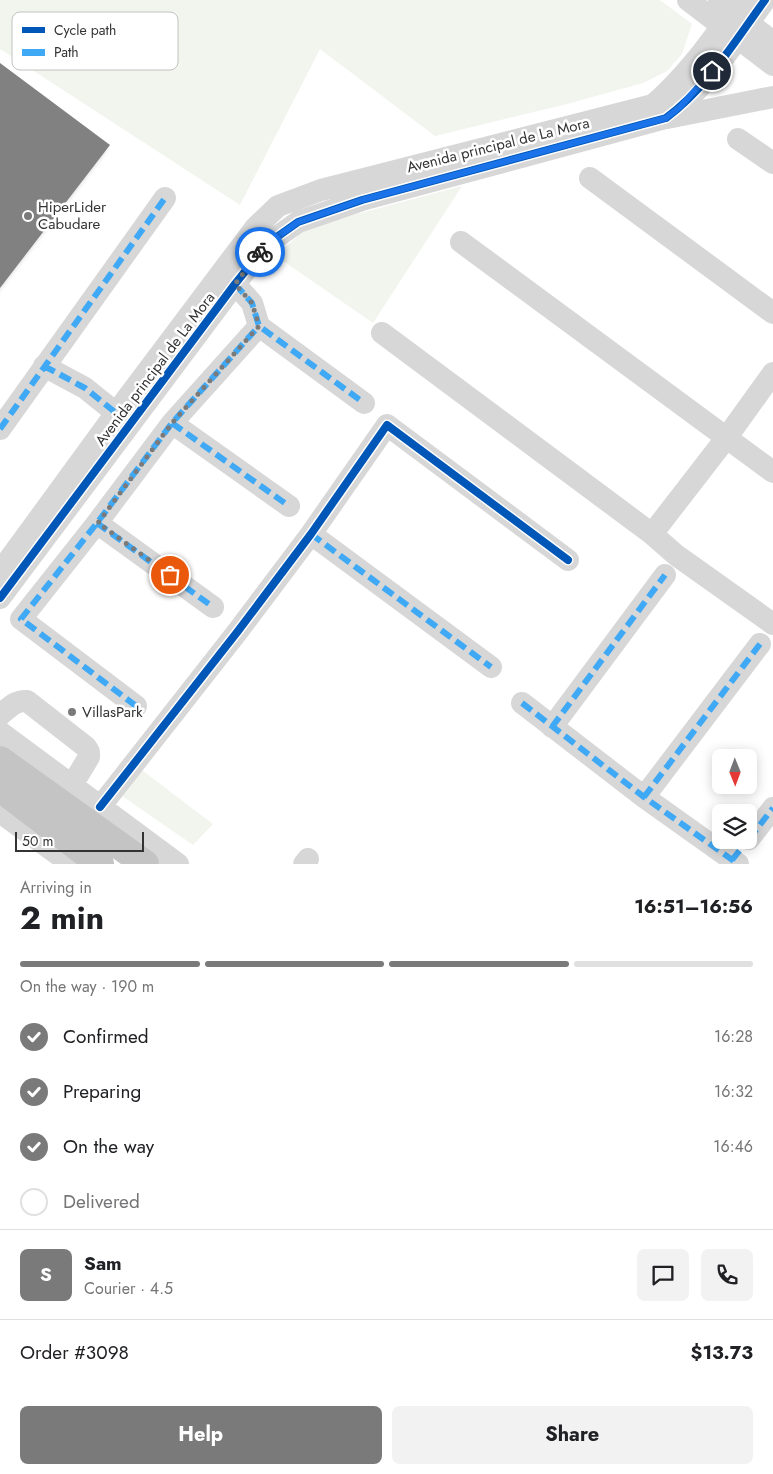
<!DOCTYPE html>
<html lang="en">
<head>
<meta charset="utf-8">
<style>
	body { margin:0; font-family:Jost,sans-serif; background:#f2f2f2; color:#202124; height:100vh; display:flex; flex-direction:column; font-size:19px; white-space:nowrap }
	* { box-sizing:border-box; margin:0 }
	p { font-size:16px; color:#757577 }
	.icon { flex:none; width:28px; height:28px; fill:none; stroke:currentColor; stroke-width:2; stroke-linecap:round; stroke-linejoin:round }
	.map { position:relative; height:864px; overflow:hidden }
	.drawer { display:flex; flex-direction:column; background:#fff; flex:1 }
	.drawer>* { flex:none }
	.needle { width:32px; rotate:179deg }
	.tools { position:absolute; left:712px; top:749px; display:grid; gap:10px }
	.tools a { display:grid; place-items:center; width:45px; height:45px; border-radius:8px; background:#fff; box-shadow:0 2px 12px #0003; font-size:25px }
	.scale { position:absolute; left:15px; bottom:12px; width:129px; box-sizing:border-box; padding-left:5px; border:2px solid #333; border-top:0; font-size:14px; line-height:18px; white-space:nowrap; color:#333; -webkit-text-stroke:4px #fff; paint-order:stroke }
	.pin { position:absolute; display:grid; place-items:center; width:42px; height:42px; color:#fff; margin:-21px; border:2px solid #fff; border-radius:50%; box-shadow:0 1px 5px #0007 }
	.courier { position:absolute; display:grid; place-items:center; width:50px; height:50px; margin:-25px; border:4px solid #1a73e8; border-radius:50%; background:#fff; color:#222; box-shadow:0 1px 6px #0007 }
	.headline em { font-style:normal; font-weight:700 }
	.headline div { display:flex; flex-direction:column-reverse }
	.headline { display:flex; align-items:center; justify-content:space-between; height:85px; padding:0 20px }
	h1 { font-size:32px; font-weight:700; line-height:38px }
	.bar { display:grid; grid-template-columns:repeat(4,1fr); gap:8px 5px; align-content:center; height:60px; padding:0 20px }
	.bar i { height:6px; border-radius:4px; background:#e0e0e0 }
	.bar .on { background:#7a7a7a }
	.bar p { grid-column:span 4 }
	.line { display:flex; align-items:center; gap:12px; padding:0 20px; border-top:1px solid #e0e0e0 }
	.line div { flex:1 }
	.round { display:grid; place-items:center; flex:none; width:52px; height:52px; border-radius:8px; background:#f2f2f2 }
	ol { padding:0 20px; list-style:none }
	li { display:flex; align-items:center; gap:15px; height:55px }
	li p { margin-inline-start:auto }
	li .icon { padding:5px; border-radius:50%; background:#7a7a7a; color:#fff; stroke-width:4 }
	li:last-child { color:#757577 }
	li i { width:28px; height:28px; border:2px solid #e0e0e0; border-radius:50% }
	.primary-button { display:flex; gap:10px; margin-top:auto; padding:10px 20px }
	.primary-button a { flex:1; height:58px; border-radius:8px; background:#7a7a7a; color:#fff; font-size:20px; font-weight:700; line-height:58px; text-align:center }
	.primary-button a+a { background:#f2f2f2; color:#202124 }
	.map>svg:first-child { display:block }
</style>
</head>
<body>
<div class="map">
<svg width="773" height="864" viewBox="0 0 773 864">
	<defs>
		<filter id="shadow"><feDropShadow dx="-4.5" dy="4.5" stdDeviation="2.5" flood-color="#0004"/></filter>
	</defs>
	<rect width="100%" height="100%" fill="#fff"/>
	<path fill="#f1f5ed" d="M 0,0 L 660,0 L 692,24 L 682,54 L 667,71 L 643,83 L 567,104 L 435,136 L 320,49 L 240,205 L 0,49 Z
		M 462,186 L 373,323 L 276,256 L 302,232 L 331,221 Z
		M 135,765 L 213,824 L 193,845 L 112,789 Z"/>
	<path fill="#818181" filter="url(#shadow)" d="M 0,63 L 110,145 L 0,288 Z"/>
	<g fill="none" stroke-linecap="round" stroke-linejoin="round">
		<path stroke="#d7d7d7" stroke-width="22" d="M 688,0 L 773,65
			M 719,0 L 773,42
			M 667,118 L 773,97
			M 738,139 L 773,163
			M 590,178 L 773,313
			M 461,242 L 773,472
			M 235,284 L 252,303 L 259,326 L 364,403
			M 382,333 L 652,534 L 727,437 L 773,373
			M 44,366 L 85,388 L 116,413
			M 172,423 L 289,506
			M 0,429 L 165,198
			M 97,523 L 213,607
			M 311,534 L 491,667
			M 652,534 L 676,555 L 773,624
			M 0,572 L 116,413 L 255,228 L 278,206 L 321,190 L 653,105 C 688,75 714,37 741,0
			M 0,598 L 235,284 L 267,244 L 298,222 L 362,200 L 666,118 C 707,88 735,41 765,0
			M 522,703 L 644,797 L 738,864
			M 136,706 L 21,619 L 97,523 L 172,423 L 259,326
			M 0,715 C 9,708 15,700 27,701 L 86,747 L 89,752 L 89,757 L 72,785
			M 552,727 L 665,575
			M 0,732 L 178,864
			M 644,797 L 760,644
			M 100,807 L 238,631 L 311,534 L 387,425 L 568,560
			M 0,812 L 71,864
			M 749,839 L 773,808
			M 304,864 L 308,859"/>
		<path stroke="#c4c4c4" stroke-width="28" d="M 0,760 L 145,864
			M 0,788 L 100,864"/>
		<path stroke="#3fa9f5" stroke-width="6" stroke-dasharray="12 6" stroke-linecap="butt" d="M 235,284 L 252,303 L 259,326 L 364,403
			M 44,366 L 85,388 L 116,413
			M 172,423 L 289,506
			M 0,429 L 165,198
			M 97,523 L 213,607
			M 311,534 L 491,667
			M 522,703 L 644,797 L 738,864
			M 136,706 L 21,619 L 97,523 L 172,423 L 259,326
			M 552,727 L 665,575
			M 644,797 L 760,644
			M 749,839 L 773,808
			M 732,860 L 748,840"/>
		<defs>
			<path id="cycleway" d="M 0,598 L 235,284 L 267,244 L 298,222 L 362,200 L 666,118 C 707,88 735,41 765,0
				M 100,807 L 238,631 L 311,534 L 387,425 L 568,560"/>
		</defs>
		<use href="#cycleway" stroke="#fff" stroke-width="11"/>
		<use href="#cycleway" stroke="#0057b8" stroke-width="8"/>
	</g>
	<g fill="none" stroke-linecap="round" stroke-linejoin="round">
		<path stroke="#7a7a7a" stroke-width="5" stroke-dasharray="0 9" d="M 170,575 L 98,523 L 172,423 L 259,326 L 252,303 L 235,284 L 260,252"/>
		<path stroke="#1a73e8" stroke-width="6" d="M 260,252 L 267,244 L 298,222 L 362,200 L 666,118 L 680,107 L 712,71"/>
	</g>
	<g fill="#7a7a7a" stroke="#fff" stroke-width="2">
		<circle cx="28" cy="216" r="5"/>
		<circle cx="72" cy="712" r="5"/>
	</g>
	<g text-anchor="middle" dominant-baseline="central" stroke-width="5" stroke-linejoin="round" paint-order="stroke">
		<g font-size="15" fill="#333" stroke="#fff">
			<text transform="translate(498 145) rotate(-14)">Avenida principal de La Mora</text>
			<text transform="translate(155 369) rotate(-53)">Avenida principal de La Mora</text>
		</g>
		<g font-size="15" fill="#333" stroke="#fff" text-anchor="start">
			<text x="38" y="207">HiperLider<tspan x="38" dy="17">Cabudare</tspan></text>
			<text x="82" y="712">VillasPark</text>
		</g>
	</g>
	<rect x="12" y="12" width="166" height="58" rx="8" fill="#fff" stroke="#c2c2c2" stroke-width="1"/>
	<rect x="22" y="27" width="23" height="6" fill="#0057b8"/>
	<rect x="22" y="49" width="23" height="7" fill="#3fa9f5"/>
	<g font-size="14" fill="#333">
		<text x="54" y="35">Cycle path</text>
		<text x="54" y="57">Path</text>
	</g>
</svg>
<div class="tools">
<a><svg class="needle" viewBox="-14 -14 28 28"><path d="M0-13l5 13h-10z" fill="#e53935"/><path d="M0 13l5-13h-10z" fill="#757577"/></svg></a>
<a><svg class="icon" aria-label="layers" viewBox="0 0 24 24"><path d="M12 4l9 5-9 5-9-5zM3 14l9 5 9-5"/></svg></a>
</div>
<div class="scale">50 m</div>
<div class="pin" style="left:170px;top:575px;background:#ea580c"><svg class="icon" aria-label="bag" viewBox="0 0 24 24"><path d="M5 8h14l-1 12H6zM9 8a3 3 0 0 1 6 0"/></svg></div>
<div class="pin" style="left:712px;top:71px;background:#1f2937"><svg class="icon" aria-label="home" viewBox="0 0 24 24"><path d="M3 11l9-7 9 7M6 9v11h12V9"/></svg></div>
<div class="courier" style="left:260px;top:252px"><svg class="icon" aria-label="bike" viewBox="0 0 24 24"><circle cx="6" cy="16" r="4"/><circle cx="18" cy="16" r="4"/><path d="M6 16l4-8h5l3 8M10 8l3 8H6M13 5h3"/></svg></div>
</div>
<section class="drawer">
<div class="headline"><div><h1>2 min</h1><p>Arriving in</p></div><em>16:51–16:56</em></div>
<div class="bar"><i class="on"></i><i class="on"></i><i class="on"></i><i></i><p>On the way · 190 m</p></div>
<ol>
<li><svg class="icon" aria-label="check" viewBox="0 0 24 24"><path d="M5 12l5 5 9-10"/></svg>Confirmed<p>16:28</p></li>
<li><svg class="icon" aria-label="check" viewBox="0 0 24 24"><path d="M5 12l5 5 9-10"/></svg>Preparing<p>16:32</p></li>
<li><svg class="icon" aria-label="check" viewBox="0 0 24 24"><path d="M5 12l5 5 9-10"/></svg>On the way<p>16:46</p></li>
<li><i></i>Delivered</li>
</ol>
<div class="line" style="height:90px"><b class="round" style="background:#7a7a7a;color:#fff">S</b><div><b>Sam</b><p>Courier · 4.5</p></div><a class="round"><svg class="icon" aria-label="chat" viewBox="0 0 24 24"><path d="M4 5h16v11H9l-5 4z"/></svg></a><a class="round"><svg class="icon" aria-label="phone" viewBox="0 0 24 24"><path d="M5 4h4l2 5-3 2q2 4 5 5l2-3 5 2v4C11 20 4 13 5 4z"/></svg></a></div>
<div class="line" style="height:65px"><div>Order #3098</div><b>$13.73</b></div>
<div class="primary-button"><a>Help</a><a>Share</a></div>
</section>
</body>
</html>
